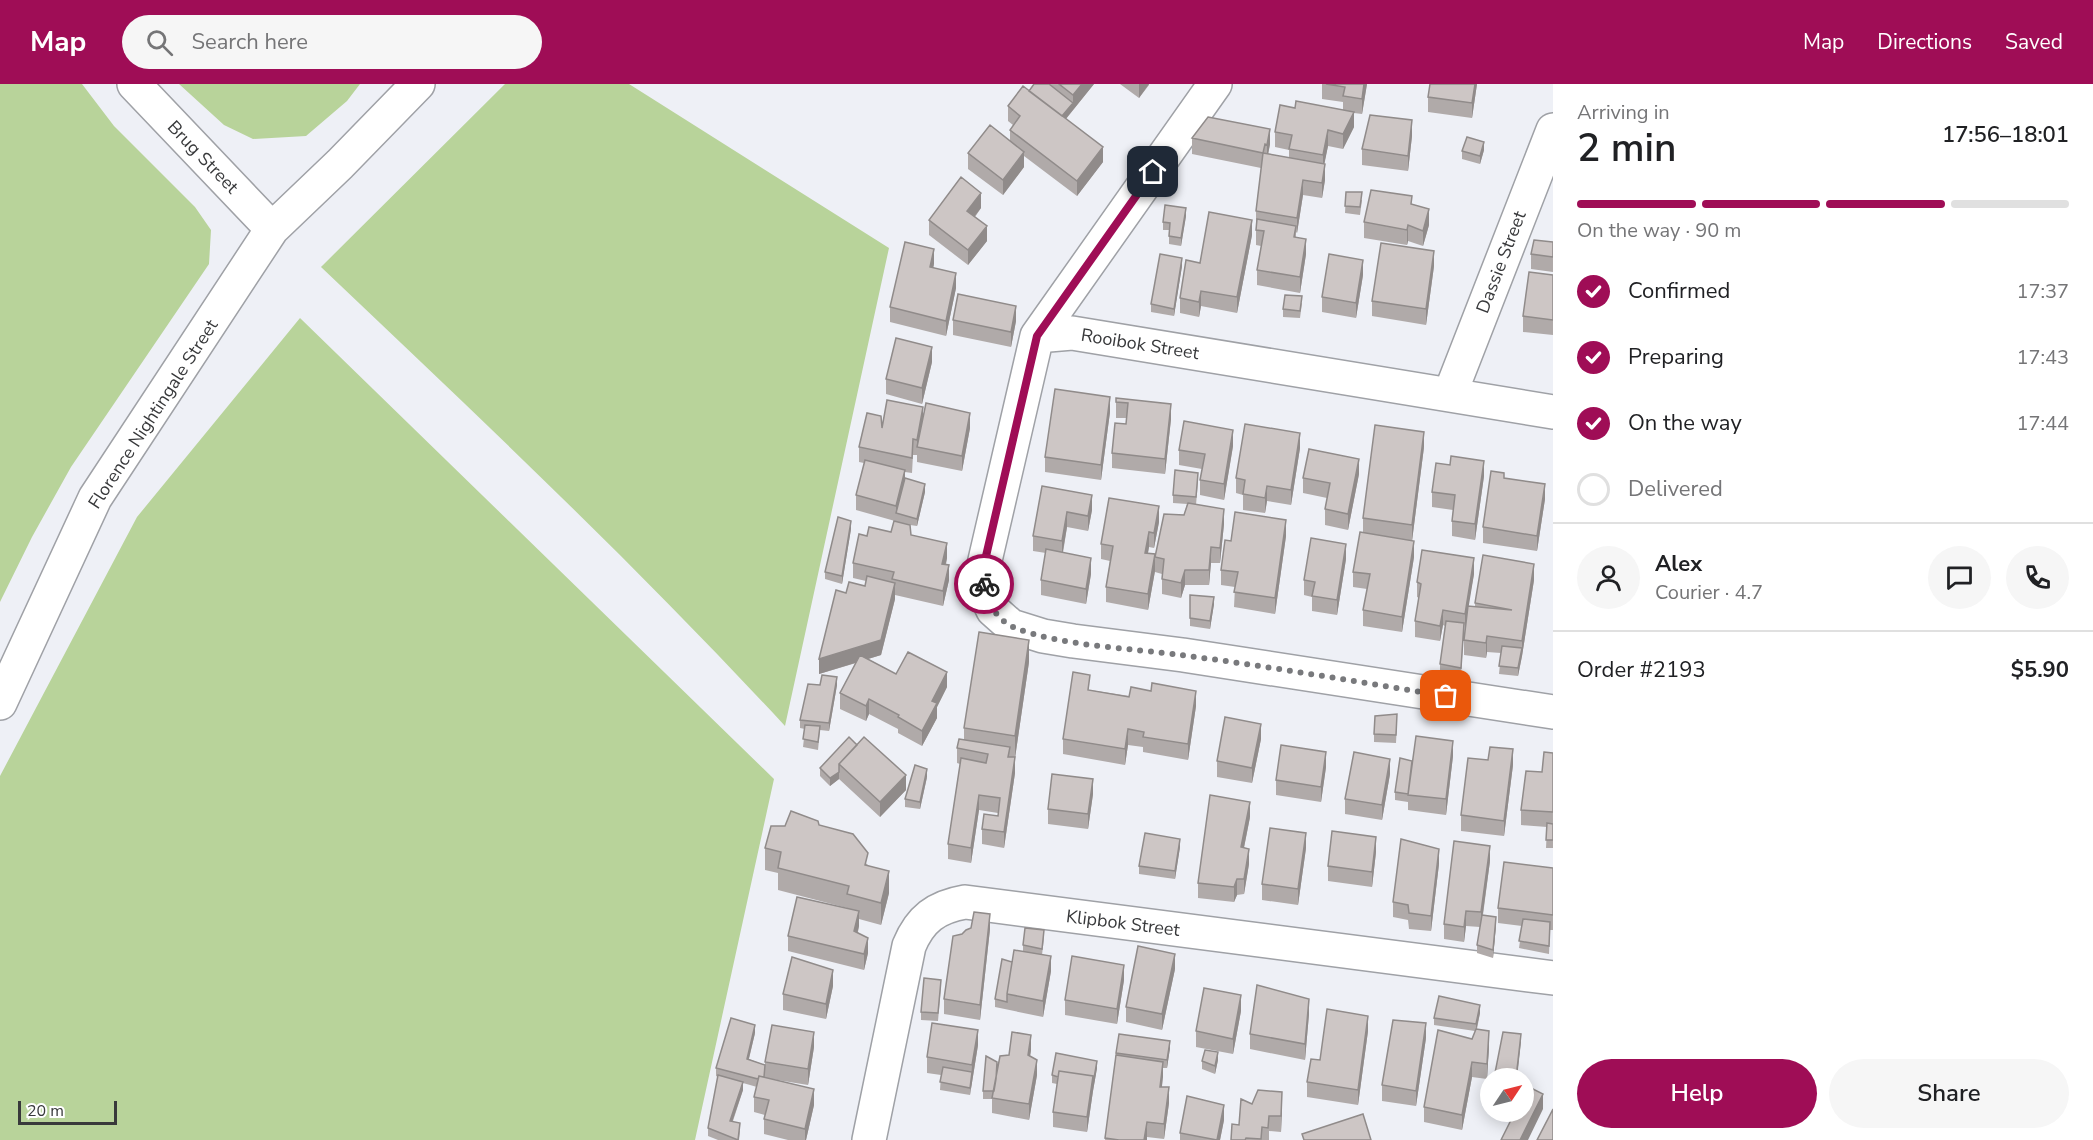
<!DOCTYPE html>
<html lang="en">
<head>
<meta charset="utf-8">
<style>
	body { margin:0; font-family:"Nunito Sans",sans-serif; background:#f6f6f6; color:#202124; height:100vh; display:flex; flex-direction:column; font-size:22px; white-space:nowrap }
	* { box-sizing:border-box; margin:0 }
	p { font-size:20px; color:#757577 }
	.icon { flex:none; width:33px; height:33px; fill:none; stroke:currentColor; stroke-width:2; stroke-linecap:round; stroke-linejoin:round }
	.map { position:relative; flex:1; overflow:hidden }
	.drawer { display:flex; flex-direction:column; background:#fff; width:540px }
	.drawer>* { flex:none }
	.needle { width:39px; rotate:55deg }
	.controls { position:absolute; left:1480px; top:984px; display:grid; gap:12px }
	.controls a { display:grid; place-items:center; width:54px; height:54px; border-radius:50%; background:#fff; box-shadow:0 3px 15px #0003; font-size:30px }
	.scale { position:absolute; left:18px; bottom:15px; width:99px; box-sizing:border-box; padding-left:6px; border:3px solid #38393b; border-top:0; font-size:16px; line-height:21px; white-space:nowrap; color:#38393b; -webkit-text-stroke:4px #fff; paint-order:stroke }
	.pin { position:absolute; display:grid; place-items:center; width:51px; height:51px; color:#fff; margin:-26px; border-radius:12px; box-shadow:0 3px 9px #0006 }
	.courier { position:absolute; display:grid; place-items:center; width:60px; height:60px; margin:-30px; border:4px solid #9f0d56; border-radius:50%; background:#fff; color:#222; box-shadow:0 2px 8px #0007 }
	.summary em { font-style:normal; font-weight:600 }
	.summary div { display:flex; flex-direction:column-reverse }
	.summary { display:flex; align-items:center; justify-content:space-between; height:102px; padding:0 24px }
	h1 { font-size:39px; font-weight:600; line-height:45px }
	.bar { display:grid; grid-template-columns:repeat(4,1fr); gap:9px 6px; align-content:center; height:72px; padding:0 24px }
	.bar i { height:8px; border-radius:4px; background:#e0e0e0 }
	.bar .active { background:#9f0d56 }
	.bar p { grid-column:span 4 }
	.line { display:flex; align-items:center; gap:15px; padding:0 24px; border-top:2px solid #e0e0e0 }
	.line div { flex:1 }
	.round { display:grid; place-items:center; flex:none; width:63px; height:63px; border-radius:32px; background:#f6f6f6 }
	ol { padding:0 24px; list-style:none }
	li { display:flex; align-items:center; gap:18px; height:66px }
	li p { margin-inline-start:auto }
	li .icon { padding:6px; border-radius:50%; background:#9f0d56; color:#fff; stroke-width:4 }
	li:last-child { color:#757577 }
	li i { width:33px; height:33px; border:3px solid #e0e0e0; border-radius:50% }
	.action { display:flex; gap:12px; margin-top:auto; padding:12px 24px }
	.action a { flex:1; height:69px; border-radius:36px; background:#9f0d56; color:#fff; font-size:24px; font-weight:600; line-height:69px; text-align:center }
	.action a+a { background:#f6f6f6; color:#202124 }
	header { display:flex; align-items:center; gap:36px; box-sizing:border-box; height:84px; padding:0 30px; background:#9f0d56; color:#fff }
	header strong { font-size:28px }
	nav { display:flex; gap:33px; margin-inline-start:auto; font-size:21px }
	.search { width:420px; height:54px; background:#f6f6f6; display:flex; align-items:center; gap:15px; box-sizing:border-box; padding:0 21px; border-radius:33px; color:#757577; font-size:22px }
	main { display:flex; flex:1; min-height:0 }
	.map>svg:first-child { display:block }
</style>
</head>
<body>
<header>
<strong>Map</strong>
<div class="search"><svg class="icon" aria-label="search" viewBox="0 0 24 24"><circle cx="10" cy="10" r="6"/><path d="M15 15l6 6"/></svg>Search here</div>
<nav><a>Map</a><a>Directions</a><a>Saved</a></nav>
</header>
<main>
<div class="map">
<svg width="1553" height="1056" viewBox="0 0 1553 1056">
	<rect width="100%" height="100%" fill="#eef0f6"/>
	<path fill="#b8d39a" d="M 0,0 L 82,0 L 114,42 L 195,123 L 211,146 L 209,180 L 71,383 L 32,453 L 0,518 Z
		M 179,0 L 360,0 L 347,17 L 306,52 L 253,55 L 224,41 Z
		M 505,0 L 629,0 L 889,164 L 785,642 C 637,482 479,333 321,183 Z
		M 300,234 L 774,695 L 695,1056 L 0,1056 L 0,692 L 137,433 Z"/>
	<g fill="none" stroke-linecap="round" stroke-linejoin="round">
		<defs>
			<path id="street" d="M 1037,252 L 1215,0
				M 1450,310 L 1553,46
				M 1553,328 L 1072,249 L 1037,252 L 983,485 L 985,509 L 993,526 L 1011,542 L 1043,552 L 1073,557 L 1183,571 L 1553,628
				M 869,1056 L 909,862 C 920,835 936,823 965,818 L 1553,894"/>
			<path id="secondary" d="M 134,0 L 272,145
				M 0,619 L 95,414 L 272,145 L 340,80 L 418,0"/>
		</defs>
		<use href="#street" stroke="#9fa1a6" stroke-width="36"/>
		<use href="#secondary" stroke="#9fa1a6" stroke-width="36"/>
		<use href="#street" stroke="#fff" stroke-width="33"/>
		<use href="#secondary" stroke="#fff" stroke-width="33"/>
	</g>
	<path fill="#b0aaa9" d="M 1034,0 L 1094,0 L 1066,35 L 1103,78 L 1077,112 L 1024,72 L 1024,83 L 1003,111 L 968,85 L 968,69 L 1010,57 L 1010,46 L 1013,41 L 1008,37 L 1008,22 L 1029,7 Z
		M 1120,0 L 1149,0 L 1149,1 L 1139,14 Z
		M 1322,0 L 1367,0 L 1362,30 L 1354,29 L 1354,43 L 1343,65 L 1328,62 L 1324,80 L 1325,96 L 1322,114 L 1303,111 L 1297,149 L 1296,148 L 1296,154 L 1306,170 L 1300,209 L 1257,201 L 1257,186 L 1261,162 L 1256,161 L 1256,127 L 1261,84 L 1192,70 L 1192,54 L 1270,60 L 1268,70 L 1289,74 L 1289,66 L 1275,63 L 1275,48 L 1295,24 L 1343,26 L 1343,18 L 1322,15 Z
		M 1477,0 L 1472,34 L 1428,28 L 1428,13 Z
		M 1412,52 L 1408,87 L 1362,81 L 1362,65 Z
		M 1484,66 L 1480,80 L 1462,75 L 1462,67 Z
		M 1346,108 L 1362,116 L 1360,131 L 1345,129 Z
		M 1412,120 L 1429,141 L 1423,162 L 1408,157 L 1407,161 L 1364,154 L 1364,138 Z
		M 981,124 L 975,133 L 987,157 L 968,181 L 929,151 L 929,136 Z
		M 1186,132 L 1181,162 L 1169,160 L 1169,146 L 1163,146 L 1163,138 Z
		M 1252,151 L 1237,229 L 1201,222 L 1199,233 L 1180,229 L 1180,214 L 1200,179 Z
		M 1553,158 L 1553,188 L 1531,185 L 1531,170 Z
		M 934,180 L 933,184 L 956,204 L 946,252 L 890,238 L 890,223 Z
		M 1182,182 L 1174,232 L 1151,228 L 1151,220 Z
		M 1434,182 L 1426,241 L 1372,232 L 1372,217 Z
		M 1363,191 L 1356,234 L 1322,228 L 1322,213 Z
		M 1553,191 L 1553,251 L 1523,248 L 1523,232 Z
		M 1302,219 L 1300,234 L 1283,233 L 1283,225 Z
		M 953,236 L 1016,237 L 1011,263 L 953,251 Z
		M 932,278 L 922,320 L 886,310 L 886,295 Z
		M 1116,318 L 1171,320 L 1171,335 L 1165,390 L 1112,384 L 1112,369 L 1126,340 L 1127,334 L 1116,334 Z
		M 1110,328 L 1101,396 L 1045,388 L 1045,373 Z
		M 923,334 L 970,344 L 962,387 L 917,378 L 917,367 L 917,371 L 913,371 L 912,389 L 905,388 L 905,394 L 925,408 L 917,442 L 910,441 L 911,451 L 947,474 L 946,481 L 949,496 L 943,522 L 895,511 L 895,515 L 881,571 L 868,575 L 896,590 L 947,603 L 937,623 L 937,634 L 922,662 L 898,649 L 898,645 L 869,630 L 866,637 L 840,625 L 840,609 L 856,579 L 819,590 L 846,509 L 865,502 L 866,497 L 853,494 L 853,479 L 867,452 L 891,448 L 895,437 L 856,426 L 856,411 L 864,379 L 859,378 L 859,363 L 882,344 Z
		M 1233,362 L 1224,416 L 1200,411 L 1200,396 L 1202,385 L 1179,381 L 1179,366 Z
		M 1424,363 L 1412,457 L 1414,473 L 1402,548 L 1363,542 L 1363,526 L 1367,505 L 1353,503 L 1353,488 L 1363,449 L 1363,434 Z
		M 1300,364 L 1291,421 L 1267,417 L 1265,429 L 1243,426 L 1243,411 L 1236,409 L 1236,394 Z
		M 1359,390 L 1348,446 L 1325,441 L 1325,425 L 1327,414 L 1303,409 L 1303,394 Z
		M 1484,392 L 1475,456 L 1452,452 L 1452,437 L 1453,426 L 1432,423 L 1432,408 Z
		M 1504,394 L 1545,415 L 1537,467 L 1483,459 L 1483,443 Z
		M 1198,397 L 1196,421 L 1224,440 L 1220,479 L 1211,479 L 1209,501 L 1185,501 L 1181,514 L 1162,510 L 1162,490 L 1155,488 L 1155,487 L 1148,526 L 1106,518 L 1106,503 L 1110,477 L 1101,475 L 1101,460 L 1159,438 L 1154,464 L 1149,463 L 1148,469 L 1155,470 L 1184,431 L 1187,420 L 1173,419 L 1173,411 Z
		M 1042,402 L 1092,426 L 1088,447 L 1067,443 L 1063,469 L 1091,490 L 1086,520 L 1041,511 L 1041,496 L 1046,469 L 1033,467 L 1033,452 Z
		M 851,445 L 842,500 L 825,495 L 825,488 Z
		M 1286,452 L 1275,530 L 1234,523 L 1235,503 L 1221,501 L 1221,486 L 1231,457 Z
		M 1346,475 L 1337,531 L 1312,527 L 1312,513 L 1304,511 L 1304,496 Z
		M 1474,490 L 1468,522 L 1475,522 L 1475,519 L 1534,496 L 1522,572 L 1518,592 L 1499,590 L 1501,569 L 1487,568 L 1486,574 L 1464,571 L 1464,556 L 1468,526 L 1464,545 L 1461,591 L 1440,587 L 1440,580 L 1445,542 L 1443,541 L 1440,557 L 1415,553 L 1415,537 L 1419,514 L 1417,513 L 1417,498 Z
		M 1190,511 L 1214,520 L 1210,545 L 1190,542 Z
		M 1029,578 L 1015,674 L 1015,689 L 1004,764 L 982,760 L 982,745 L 998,732 L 998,729 L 979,726 L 971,779 L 948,775 L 948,760 L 960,680 L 957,679 L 957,664 L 964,656 L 964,644 Z
		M 820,601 L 837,601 L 829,647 L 820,646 L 818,666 L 803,663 L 805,645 L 800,644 L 800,636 Z
		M 1090,606 L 1196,622 L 1188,676 L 1143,668 L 1143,663 L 1128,661 L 1125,681 L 1063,670 L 1063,655 Z
		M 1397,638 L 1396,659 L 1374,658 L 1374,650 Z
		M 849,653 L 906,706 L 880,733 L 839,695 L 830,702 L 820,692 L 820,684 Z
		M 1261,655 L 1252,699 L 1217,693 L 1217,677 Z
		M 1553,669 L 1553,764 L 1546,764 L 1547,743 L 1521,741 L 1521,726 Z
		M 1453,672 L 1446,731 L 1408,726 L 1408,718 L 1395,716 L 1395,708 L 1412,677 Z
		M 1513,681 L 1504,752 L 1461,747 L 1461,731 Z
		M 1326,683 L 1321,718 L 1276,711 L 1276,696 Z
		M 1390,690 L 1382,736 L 1345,730 L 1345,715 Z
		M 927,693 L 920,725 L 905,723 L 905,715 Z
		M 1093,710 L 1088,745 L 1048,740 L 1048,725 Z
		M 1250,733 L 1244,764 L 1249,780 L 1244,810 L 1237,811 L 1234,818 L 1198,814 L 1198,799 Z
		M 819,741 L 868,781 L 889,809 L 881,841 L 859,835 L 859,842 L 858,848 L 868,869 L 864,886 L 788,867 L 788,852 L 847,824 L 778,806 L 778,789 L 765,786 L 765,764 Z
		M 1180,763 L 1175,795 L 1139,790 L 1139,782 Z
		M 1306,764 L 1298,821 L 1262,816 L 1262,800 Z
		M 1376,768 L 1372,803 L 1328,797 L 1328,782 Z
		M 1490,777 L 1483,831 L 1496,841 L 1493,874 L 1477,869 L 1477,861 L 1480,843 L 1466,842 L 1464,858 L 1444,855 L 1444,840 Z
		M 1439,780 L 1431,847 L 1409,845 L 1408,836 L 1393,833 L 1393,818 Z
		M 1553,784 L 1553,846 L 1550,846 L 1549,870 L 1519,864 L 1522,842 L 1498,839 L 1498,824 Z
		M 990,845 L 980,936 L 944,930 L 944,915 L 962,850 Z
		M 1044,854 L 1042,871 L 1051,887 L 1043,933 L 995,923 L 995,915 L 1012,878 L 1023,867 L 1023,861 Z
		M 1175,885 L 1162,946 L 1126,938 L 1126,923 Z
		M 1124,896 L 1117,940 L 1065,931 L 1065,916 Z
		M 833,902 L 826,935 L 783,926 L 783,910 Z
		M 941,903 L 938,937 L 921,936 L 921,928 Z
		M 1241,927 L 1233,970 L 1196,963 L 1196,947 Z
		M 1480,929 L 1477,945 L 1489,962 L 1487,995 L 1472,993 L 1462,1046 L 1424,1038 L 1424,1023 L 1472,955 L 1475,947 L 1434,941 L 1434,934 Z
		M 1309,930 L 1305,976 L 1250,965 L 1250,950 Z
		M 1368,947 L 1358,1021 L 1307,1013 L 1307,998 L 1320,976 Z
		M 755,949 L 749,975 L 765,981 L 765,978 L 814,963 L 808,1001 L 765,994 L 814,1021 L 806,1056 L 788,1056 L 764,1050 L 764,1035 L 765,1031 L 754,1028 L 754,1013 L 757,1003 L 743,999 L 743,1006 L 733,1037 L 740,1047 L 739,1056 L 718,1056 L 708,1052 L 708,1044 L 718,993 L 716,992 L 716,984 Z
		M 1426,954 L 1416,1022 L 1382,1017 L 1382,1001 Z
		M 978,961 L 970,1011 L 940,1006 L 941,991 L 927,989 L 927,973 Z
		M 1170,964 L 1167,984 L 1163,984 L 1162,1003 L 1169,1019 L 1164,1055 L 1147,1053 L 1147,1056 L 1105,1056 L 1116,969 Z
		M 1031,966 L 1030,972 L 1037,991 L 1029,1036 L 992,1029 L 992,1015 L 983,1015 L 983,1007 L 996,991 Z
		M 1218,976 L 1215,990 L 1202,985 L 1202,977 Z
		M 1097,984 L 1093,1007 L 1087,1048 L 1053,1043 L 1053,1028 L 1057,1000 L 1052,999 L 1052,991 Z
		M 1252,1020 L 1282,1024 L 1281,1048 L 1269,1047 L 1269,1056 L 1231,1056 Z
		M 1224,1036 L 1220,1056 L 1180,1056 L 1180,1049 Z"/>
	<path fill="#908b8a" d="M 1082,0 L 1094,0 L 1060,42 L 1060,34 L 1073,19 L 1073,11 Z
		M 1139,0 L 1149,0 L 1139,14 Z
		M 1364,0 L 1367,0 L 1362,30 L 1362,15 Z
		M 1475,0 L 1477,0 L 1472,34 L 1472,19 Z
		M 1354,28 L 1354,43 L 1343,65 L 1343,50 Z
		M 1412,36 L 1412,52 L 1408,87 L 1408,72 Z
		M 1270,45 L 1270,60 L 1267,76 L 1267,61 Z
		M 1328,46 L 1328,62 L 1323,87 L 1323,71 Z
		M 1484,58 L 1484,66 L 1480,80 L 1480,72 Z
		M 1103,63 L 1103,78 L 1077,112 L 1077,97 Z
		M 1024,68 L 1024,83 L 1003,111 L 1003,96 Z
		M 1325,80 L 1325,96 L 1322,114 L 1322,99 Z
		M 1303,96 L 1303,111 L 1297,149 L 1297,134 Z
		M 981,109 L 981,124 L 967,142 L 967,127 Z
		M 1186,124 L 1186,132 L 1181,162 L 1181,154 Z
		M 1429,125 L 1429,141 L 1423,162 L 1423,147 Z
		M 1252,136 L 1252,151 L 1237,229 L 1237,213 Z
		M 1408,141 L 1408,157 L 1407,161 L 1407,146 Z
		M 987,142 L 987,157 L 968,181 L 968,166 Z
		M 1306,155 L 1306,170 L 1300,209 L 1300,193 Z
		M 934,165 L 934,180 L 930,198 L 930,183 Z
		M 1434,167 L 1434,182 L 1426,241 L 1426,225 Z
		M 1182,174 L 1182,182 L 1174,232 L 1174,225 Z
		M 1363,176 L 1363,191 L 1356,234 L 1356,219 Z
		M 956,189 L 956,204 L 946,252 L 946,237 Z
		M 1201,207 L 1201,222 L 1199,233 L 1199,218 Z
		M 1016,222 L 1016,237 L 1011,263 L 1011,248 Z
		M 932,263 L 932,278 L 922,320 L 922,304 Z
		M 1110,313 L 1110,328 L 1101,396 L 1101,381 Z
		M 1171,320 L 1171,335 L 1165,390 L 1165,375 Z
		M 923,323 L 923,338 L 917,363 L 917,371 L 917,356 Z
		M 970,329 L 970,344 L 962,387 L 962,372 Z
		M 1233,346 L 1233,362 L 1224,416 L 1224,400 Z
		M 1424,348 L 1424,363 L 1412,457 L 1412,441 Z
		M 1300,349 L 1300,364 L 1291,421 L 1291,406 Z
		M 1359,375 L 1359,390 L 1348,446 L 1348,430 Z
		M 1484,377 L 1484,392 L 1475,456 L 1475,440 Z
		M 905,386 L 905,402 L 896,429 L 896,437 L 896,422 Z
		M 925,400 L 925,408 L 917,442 L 917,435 Z
		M 1545,400 L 1545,415 L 1537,467 L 1537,452 Z
		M 1267,402 L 1267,417 L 1265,429 L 1265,414 Z
		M 1092,411 L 1092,426 L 1088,447 L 1088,432 Z
		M 1159,422 L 1159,438 L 1154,464 L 1154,449 Z
		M 1224,425 L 1224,440 L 1220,479 L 1220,464 Z
		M 1067,428 L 1067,443 L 1062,472 L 1062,457 Z
		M 1286,436 L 1286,452 L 1275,530 L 1275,514 Z
		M 851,437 L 851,445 L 842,500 L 842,492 Z
		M 1149,448 L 1149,463 L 1145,484 L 1145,469 Z
		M 1414,457 L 1414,473 L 1402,548 L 1402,533 Z
		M 947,459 L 947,474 L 942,495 L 942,480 Z
		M 1346,460 L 1346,475 L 1337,531 L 1337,516 Z
		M 1211,463 L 1211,479 L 1209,501 L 1209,486 Z
		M 1155,470 L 1155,487 L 1148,526 L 1148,510 Z
		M 1091,474 L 1091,490 L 1086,520 L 1086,505 Z
		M 1474,474 L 1474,490 L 1465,545 L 1465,530 Z
		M 1534,480 L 1534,496 L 1522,572 L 1518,592 L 1518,584 L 1522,564 L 1522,557 Z
		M 949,481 L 949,496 L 943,522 L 943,507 Z
		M 1185,486 L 1185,501 L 1181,514 L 1181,499 Z
		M 895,499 L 895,515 L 881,571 L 819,590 L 819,575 Z
		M 1214,513 L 1214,520 L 1210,545 L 1210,537 Z
		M 1443,526 L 1443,541 L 1440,557 L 1440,542 Z
		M 1487,552 L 1487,568 L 1486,574 L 1486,559 Z
		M 1029,556 L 1029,578 L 1015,674 L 1015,652 Z
		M 947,588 L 947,603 L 937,623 L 937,634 L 922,662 L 922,647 L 932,617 Z
		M 837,593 L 837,601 L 829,647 L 829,639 Z
		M 1196,607 L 1196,622 L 1188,676 L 1188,660 Z
		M 869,615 L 869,630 L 866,637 L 866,622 Z
		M 1261,640 L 1261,655 L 1252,699 L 1252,684 Z
		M 1128,645 L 1128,661 L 1125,681 L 1125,665 Z
		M 1453,657 L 1453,672 L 1446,731 L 1446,715 Z
		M 1513,665 L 1513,681 L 1504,752 L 1504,737 Z
		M 1326,668 L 1326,683 L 1321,718 L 1321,703 Z
		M 1015,673 L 1015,689 L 1004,764 L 1004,748 Z
		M 1390,675 L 1390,690 L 1382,736 L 1382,721 Z
		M 927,685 L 927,693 L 920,725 L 920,718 Z
		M 839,688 L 839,695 L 830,702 L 830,694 Z
		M 906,691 L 906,706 L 880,733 L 880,718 Z
		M 1093,695 L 1093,710 L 1088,745 L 1088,730 Z
		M 979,711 L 979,726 L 971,779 L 971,764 Z
		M 1250,718 L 1250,733 L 1241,778 L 1241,763 Z
		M 1306,749 L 1306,764 L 1298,821 L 1298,805 Z
		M 1376,753 L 1376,768 L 1372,803 L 1372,788 Z
		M 1180,755 L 1180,763 L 1175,795 L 1175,787 Z
		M 1490,762 L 1490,777 L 1481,843 L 1481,828 Z
		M 1249,765 L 1249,780 L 1244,810 L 1244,795 Z
		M 1439,765 L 1439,780 L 1431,847 L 1431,832 Z
		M 889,787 L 889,809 L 881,841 L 881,819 Z
		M 1237,795 L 1237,811 L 1234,818 L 1234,803 Z
		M 859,827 L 859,842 L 854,862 L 854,847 Z
		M 1466,827 L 1466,842 L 1464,858 L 1464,843 Z
		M 990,830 L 990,845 L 980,936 L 980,921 Z
		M 1496,833 L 1496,841 L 1493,874 L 1493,866 Z
		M 868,854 L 868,869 L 864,886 L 864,870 Z
		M 1175,870 L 1175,885 L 1162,946 L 1162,930 Z
		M 1051,872 L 1051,887 L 1043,933 L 1043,917 Z
		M 1124,881 L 1124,896 L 1117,940 L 1117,925 Z
		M 833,886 L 833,902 L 826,935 L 826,920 Z
		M 1241,911 L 1241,927 L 1233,970 L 1233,955 Z
		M 1309,915 L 1309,930 L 1305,976 L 1305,960 Z
		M 1480,921 L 1480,929 L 1476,947 L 1476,940 Z
		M 1368,932 L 1368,947 L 1358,1021 L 1358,1006 Z
		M 1426,939 L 1426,954 L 1416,1022 L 1416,1007 Z
		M 755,941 L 755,949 L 747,982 L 747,975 Z
		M 978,946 L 978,961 L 970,1011 L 972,981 Z
		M 1489,947 L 1489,962 L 1487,995 L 1487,980 Z
		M 814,948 L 814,963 L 808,1001 L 808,985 Z
		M 1521,950 L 1521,958 L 1517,994 L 1516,994 Z
		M 1031,951 L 1031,966 L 1028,986 L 1028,971 Z
		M 1170,957 L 1170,964 L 1167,984 L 1167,976 Z
		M 1218,968 L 1218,976 L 1215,990 L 1215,982 Z
		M 1037,976 L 1037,991 L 1029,1036 L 1029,1020 Z
		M 1097,977 L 1097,984 L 1093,1007 L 1093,1000 Z
		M 1163,978 L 1163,993 L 1160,1018 L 1160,1003 Z
		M 1472,978 L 1472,993 L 1462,1046 L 1462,1031 Z
		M 1093,992 L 1093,1007 L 1087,1048 L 1087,1033 Z
		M 743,998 L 743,1006 L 730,1044 L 730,1037 Z
		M 1169,1003 L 1169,1019 L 1164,1055 L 1164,1040 Z
		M 814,1005 L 814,1021 L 806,1056 L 805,1056 L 805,1045 Z
		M 1282,1008 L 1282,1024 L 1281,1048 L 1281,1032 Z
		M 1543,1010 L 1543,1025 L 1528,1056 L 1520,1056 Z
		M 1224,1021 L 1224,1036 L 1220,1056 L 1217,1056 Z
		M 1147,1038 L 1147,1056 L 1144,1056 Z"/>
	<path fill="#cdc6c5" stroke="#908b8a" stroke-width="1.5" d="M 1034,0 L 1049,0 L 1073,19 L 1062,32 L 1029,7 Z
		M 1059,0 L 1082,0 L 1073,11 Z
		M 1326,0 L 1364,0 L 1362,15 L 1343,12 L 1345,3 Z
		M 1430,0 L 1475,0 L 1472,19 L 1428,13 Z
		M 1023,2 L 1103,63 L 1077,97 L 1010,46 L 1020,32 L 1008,22 Z
		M 1296,17 L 1354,28 L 1343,50 L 1328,46 L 1323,71 L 1289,65 L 1292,51 L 1275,48 L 1280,21 L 1295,24 Z
		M 1370,31 L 1412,36 L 1408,72 L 1362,65 Z
		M 1208,33 L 1270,45 L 1267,61 L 1265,60 L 1263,69 L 1192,54 Z
		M 990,41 L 1024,68 L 1003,96 L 968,69 Z
		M 1467,53 L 1484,58 L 1480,72 L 1462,67 Z
		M 1263,69 L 1325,80 L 1322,99 L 1303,96 L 1297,134 L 1256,127 Z
		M 961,93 L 981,109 L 967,127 L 987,142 L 968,166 L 929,136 Z
		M 1371,106 L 1412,112 L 1411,120 L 1429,125 L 1423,147 L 1408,141 L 1407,146 L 1364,138 Z
		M 1346,108 L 1362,108 L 1360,123 L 1345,122 Z
		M 1165,121 L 1186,124 L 1181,154 L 1169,152 L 1170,139 L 1163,138 Z
		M 1209,128 L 1252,136 L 1237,213 L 1201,207 L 1199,218 L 1180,214 L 1186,176 L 1200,179 Z
		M 1257,135 L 1296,142 L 1294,153 L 1306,155 L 1300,193 L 1257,186 L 1264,147 L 1256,146 Z
		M 1534,156 L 1553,158 L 1553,173 L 1531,170 Z
		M 905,158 L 934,165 L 930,183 L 956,189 L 946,237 L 890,223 Z
		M 1381,159 L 1434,167 L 1426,225 L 1372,217 Z
		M 1160,170 L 1182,174 L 1174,225 L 1151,220 Z
		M 1329,170 L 1363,176 L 1356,219 L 1322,213 Z
		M 1529,188 L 1553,191 L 1553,236 L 1523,232 Z
		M 958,210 L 1016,222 L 1011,248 L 953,236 Z
		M 1285,211 L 1302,212 L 1300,227 L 1283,225 Z
		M 896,254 L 932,263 L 922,304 L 886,295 Z
		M 1055,305 L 1110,313 L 1101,381 L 1045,373 Z
		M 1116,314 L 1171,320 L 1165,375 L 1112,369 L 1115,339 L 1126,340 L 1128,319 L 1116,318 Z
		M 887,316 L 923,323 L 917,356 L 913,355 L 912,374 L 859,363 L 867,329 L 881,332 L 882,344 Z
		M 926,319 L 970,329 L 962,372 L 917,363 Z
		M 1184,337 L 1233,346 L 1224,400 L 1200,396 L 1205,370 L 1179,366 Z
		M 1245,340 L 1300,349 L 1291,406 L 1267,402 L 1265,414 L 1243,410 L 1245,396 L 1236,394 Z
		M 1375,341 L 1424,348 L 1412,441 L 1363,434 Z
		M 1309,365 L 1359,375 L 1348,430 L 1325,425 L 1330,399 L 1303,394 Z
		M 1451,372 L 1484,377 L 1475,440 L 1452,437 L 1455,411 L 1432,408 L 1436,379 L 1450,381 Z
		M 865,376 L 905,386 L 896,422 L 856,411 Z
		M 1175,386 L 1198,389 L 1196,413 L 1173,411 Z
		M 1491,387 L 1504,389 L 1504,394 L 1545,400 L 1537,452 L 1483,443 Z
		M 905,394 L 925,400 L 917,435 L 896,429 Z
		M 1042,402 L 1092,411 L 1088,432 L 1067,428 L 1062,457 L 1033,452 Z
		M 1109,414 L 1159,422 L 1154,449 L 1149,448 L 1145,469 L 1155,470 L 1148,510 L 1106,503 L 1113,462 L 1101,460 Z
		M 1188,419 L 1224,425 L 1220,464 L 1211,463 L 1209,486 L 1185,486 L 1181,499 L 1162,495 L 1164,475 L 1155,473 L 1164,430 L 1184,431 Z
		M 1235,428 L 1286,436 L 1275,514 L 1234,508 L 1238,488 L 1221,486 L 1225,456 L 1231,457 Z
		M 838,433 L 851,437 L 842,492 L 825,488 Z
		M 894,437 L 910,441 L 911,451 L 947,459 L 942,480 L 949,481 L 943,507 L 892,495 L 894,488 L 853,479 L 859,450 L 867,452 L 869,443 L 891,448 Z
		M 1360,448 L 1414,457 L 1402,533 L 1363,526 L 1370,490 L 1353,488 Z
		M 1311,454 L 1346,460 L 1337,516 L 1312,512 L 1315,498 L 1304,496 Z
		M 1046,465 L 1091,474 L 1086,505 L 1041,496 Z
		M 1422,466 L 1474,474 L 1465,530 L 1443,526 L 1440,542 L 1415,537 L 1421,500 L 1417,498 Z
		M 1483,471 L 1534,480 L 1522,557 L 1487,552 L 1486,559 L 1464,556 L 1468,522 L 1512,526 L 1475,519 Z
		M 867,492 L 895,499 L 881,556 L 819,575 L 836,506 L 846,509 L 849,498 L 865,502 Z
		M 1190,511 L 1214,513 L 1210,537 L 1190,534 Z
		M 1446,537 L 1464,539 L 1461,584 L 1440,580 Z
		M 979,548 L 1029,556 L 1015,652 L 964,644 Z
		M 1502,562 L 1522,564 L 1518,584 L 1499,582 Z
		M 908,568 L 947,588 L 932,617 L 937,619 L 922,647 L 898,633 L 899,631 L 869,615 L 866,622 L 840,609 L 860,571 L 896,590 Z
		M 1073,588 L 1090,591 L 1088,606 L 1129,613 L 1131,603 L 1151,607 L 1152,599 L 1196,607 L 1188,660 L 1143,653 L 1144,648 L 1128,645 L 1125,665 L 1063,655 Z
		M 822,591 L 837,593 L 829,639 L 800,636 L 808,600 L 820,601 Z
		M 1397,630 L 1396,651 L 1374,650 L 1375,632 Z
		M 1225,633 L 1261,640 L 1252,684 L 1217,677 Z
		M 805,641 L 820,642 L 818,658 L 803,655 Z
		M 1416,652 L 1453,657 L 1446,715 L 1408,711 Z
		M 849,653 L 857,661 L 839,680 L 839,688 L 830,694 L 820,684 Z
		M 864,653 L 906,691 L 880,718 L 839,680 Z
		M 959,655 L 1010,663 L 1008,673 L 1015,673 L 1004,748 L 982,745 L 984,730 L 998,732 L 1000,714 L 979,711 L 971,764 L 948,760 L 961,674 L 986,679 L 988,670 L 957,664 Z
		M 1281,661 L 1326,668 L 1321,703 L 1276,696 Z
		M 1490,663 L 1513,665 L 1504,737 L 1461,731 L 1468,674 L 1488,676 Z
		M 1354,668 L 1390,675 L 1382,721 L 1345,715 Z
		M 1544,668 L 1553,669 L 1553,728 L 1521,726 L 1526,687 L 1542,688 Z
		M 1400,674 L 1412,677 L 1408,710 L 1395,708 Z
		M 915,681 L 927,685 L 920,718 L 905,715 Z
		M 1052,690 L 1093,695 L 1088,730 L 1048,725 Z
		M 1210,711 L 1250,718 L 1241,763 L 1249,765 L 1244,795 L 1237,795 L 1234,803 L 1198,799 Z
		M 791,727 L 818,737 L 819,741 L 853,750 L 868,769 L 865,781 L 889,787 L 881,819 L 847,810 L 849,802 L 778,784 L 781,768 L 765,764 L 771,742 L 785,742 Z
		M 1547,739 L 1553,740 L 1553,756 L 1546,756 Z
		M 1270,744 L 1306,749 L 1298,805 L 1262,800 Z
		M 1332,747 L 1376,753 L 1372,788 L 1328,782 Z
		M 1145,749 L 1180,755 L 1175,787 L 1139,782 Z
		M 1401,755 L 1439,765 L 1431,832 L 1409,829 L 1408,821 L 1393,818 Z
		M 1454,757 L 1490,762 L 1481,828 L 1466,827 L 1464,843 L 1444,840 Z
		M 1504,778 L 1553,784 L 1553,831 L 1498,824 Z
		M 797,813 L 859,827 L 854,847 L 868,854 L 864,870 L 788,852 Z
		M 974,828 L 990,830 L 980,921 L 944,915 L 953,852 L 962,850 L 966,846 L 971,844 Z
		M 1482,831 L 1496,833 L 1493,866 L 1477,861 Z
		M 1523,835 L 1550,838 L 1549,862 L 1519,857 Z
		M 1025,844 L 1044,846 L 1042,865 L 1023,861 Z
		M 1138,862 L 1175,870 L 1162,930 L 1126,923 Z
		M 1014,866 L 1051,872 L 1043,917 L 1007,910 Z
		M 1072,872 L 1124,881 L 1117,925 L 1065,916 Z
		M 792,873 L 833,886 L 826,920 L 783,910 Z
		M 1002,875 L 1012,878 L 1007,910 L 1007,918 L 995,915 Z
		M 924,894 L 941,896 L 938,929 L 921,928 Z
		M 1257,901 L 1309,915 L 1305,960 L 1250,950 Z
		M 1204,904 L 1241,911 L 1233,955 L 1196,947 Z
		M 1439,912 L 1480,921 L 1476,940 L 1434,934 Z
		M 1327,925 L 1368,932 L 1358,1006 L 1307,998 L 1311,975 L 1320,976 Z
		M 731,934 L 755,941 L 747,975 L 765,981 L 764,993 L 759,992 L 758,995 L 716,984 Z
		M 1393,936 L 1426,939 L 1416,1007 L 1382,1001 Z
		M 932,939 L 978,946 L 972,981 L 927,973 Z
		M 772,941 L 814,948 L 808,985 L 765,978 Z
		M 1476,945 L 1489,947 L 1487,980 L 1472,978 L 1462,1031 L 1424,1023 L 1438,946 L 1472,955 Z
		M 1012,948 L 1031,951 L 1028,971 L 1037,976 L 1029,1020 L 992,1014 L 1000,972 L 1009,971 Z
		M 1503,948 L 1521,950 L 1516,994 L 1494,994 Z
		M 1119,950 L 1170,957 L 1167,976 L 1116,969 Z
		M 1205,966 L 1218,968 L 1215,982 L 1202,977 Z
		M 1056,969 L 1097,977 L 1093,1000 L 1093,992 L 1059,987 L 1058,993 L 1052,991 Z
		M 1116,971 L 1163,978 L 1160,1003 L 1169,1003 L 1164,1040 L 1147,1038 L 1144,1056 L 1119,1056 L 1105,1054 Z
		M 986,972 L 997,978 L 996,995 L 994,1007 L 983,1007 Z
		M 943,983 L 972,988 L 970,1004 L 940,998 Z
		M 1059,987 L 1093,992 L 1087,1033 L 1053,1028 Z
		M 718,991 L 743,998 L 730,1037 L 740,1039 L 738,1056 L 708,1044 Z
		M 759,992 L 814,1005 L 805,1045 L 764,1035 L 769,1016 L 754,1013 Z
		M 1527,1002 L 1543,1010 L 1520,1056 L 1501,1056 L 1515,1028 L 1524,1028 L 1524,1008 Z
		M 1258,1006 L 1282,1008 L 1281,1032 L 1269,1032 L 1268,1044 L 1262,1043 L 1261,1055 L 1246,1054 L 1245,1056 L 1231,1056 L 1232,1040 L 1239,1041 L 1241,1015 L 1252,1020 Z
		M 1187,1012 L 1224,1021 L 1217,1056 L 1180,1049 Z
		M 1553,1025 L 1553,1056 L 1537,1056 Z
		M 1363,1030 L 1371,1056 L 1304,1056 L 1302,1050 Z"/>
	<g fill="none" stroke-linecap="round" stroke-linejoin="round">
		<path stroke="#78797c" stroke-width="6" stroke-dasharray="0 10.8" d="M 984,500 C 986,517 996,535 1013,543 C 1058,562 1130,564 1180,571 C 1268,582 1357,598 1446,612"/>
		<path stroke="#9f0d56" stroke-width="8" d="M 984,500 L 983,485 L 1037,252 L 1153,88"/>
	</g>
	<g text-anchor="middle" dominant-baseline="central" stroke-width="6" stroke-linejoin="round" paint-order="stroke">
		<g font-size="18" fill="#38393b" stroke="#fff">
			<text transform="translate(203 73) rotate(46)">Brug Street</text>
			<text transform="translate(1501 178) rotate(-69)">Dassie Street</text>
			<text transform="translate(1140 260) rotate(9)">Rooibok Street</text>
			<text transform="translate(153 330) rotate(-57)">Florence Nightingale Street</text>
			<text transform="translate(1123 839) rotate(7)">Klipbok Street</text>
		</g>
	</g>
</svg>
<div class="controls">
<a><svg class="needle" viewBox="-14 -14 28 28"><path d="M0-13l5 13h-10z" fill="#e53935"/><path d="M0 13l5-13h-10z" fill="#757577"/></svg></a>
</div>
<div class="scale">20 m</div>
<div class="pin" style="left:1446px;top:612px;background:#ea580c"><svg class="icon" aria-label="bag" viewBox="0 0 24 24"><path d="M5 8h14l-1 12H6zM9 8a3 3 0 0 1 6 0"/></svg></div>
<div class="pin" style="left:1153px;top:88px;background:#1f2937"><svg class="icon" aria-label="home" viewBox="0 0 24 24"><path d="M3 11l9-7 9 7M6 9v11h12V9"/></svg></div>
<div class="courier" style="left:984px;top:500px"><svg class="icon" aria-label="bike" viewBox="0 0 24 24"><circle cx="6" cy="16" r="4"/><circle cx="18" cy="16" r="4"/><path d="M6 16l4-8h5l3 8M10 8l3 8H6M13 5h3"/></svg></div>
</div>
<section class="drawer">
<div class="summary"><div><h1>2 min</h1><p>Arriving in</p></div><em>17:56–18:01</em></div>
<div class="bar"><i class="active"></i><i class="active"></i><i class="active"></i><i></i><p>On the way · 90 m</p></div>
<ol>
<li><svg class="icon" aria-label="check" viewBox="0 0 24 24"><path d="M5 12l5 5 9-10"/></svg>Confirmed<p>17:37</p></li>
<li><svg class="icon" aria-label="check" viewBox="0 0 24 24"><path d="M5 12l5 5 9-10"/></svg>Preparing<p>17:43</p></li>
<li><svg class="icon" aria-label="check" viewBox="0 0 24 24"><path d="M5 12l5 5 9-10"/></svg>On the way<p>17:44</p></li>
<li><i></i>Delivered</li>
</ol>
<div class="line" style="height:108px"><a class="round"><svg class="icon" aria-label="person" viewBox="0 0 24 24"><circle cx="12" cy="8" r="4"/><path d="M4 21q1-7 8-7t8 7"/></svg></a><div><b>Alex</b><p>Courier · 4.7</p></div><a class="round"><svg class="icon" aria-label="chat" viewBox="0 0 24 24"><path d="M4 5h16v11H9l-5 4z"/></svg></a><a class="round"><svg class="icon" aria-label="phone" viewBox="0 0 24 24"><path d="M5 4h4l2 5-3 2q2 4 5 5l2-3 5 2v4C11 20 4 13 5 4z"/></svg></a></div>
<div class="line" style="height:78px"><div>Order #2193</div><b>$5.90</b></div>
<div class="action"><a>Help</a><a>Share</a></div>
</section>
</main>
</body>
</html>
